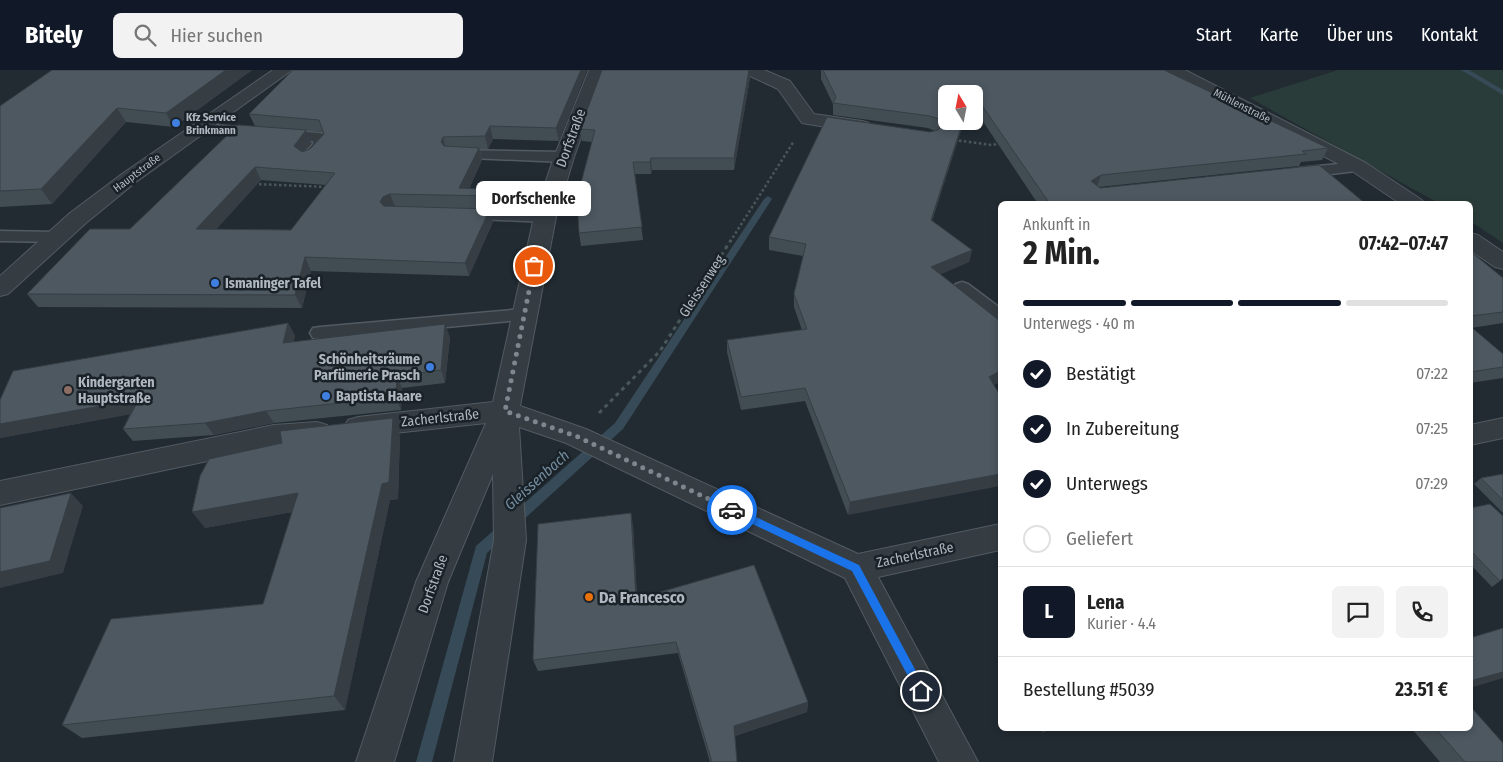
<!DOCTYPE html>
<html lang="de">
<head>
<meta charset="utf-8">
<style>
	body { margin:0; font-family:"Fira Sans Condensed",sans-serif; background:#f2f2f2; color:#222; height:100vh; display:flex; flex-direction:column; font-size:19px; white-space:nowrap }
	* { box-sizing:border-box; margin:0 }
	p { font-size:16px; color:#767676 }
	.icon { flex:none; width:28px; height:28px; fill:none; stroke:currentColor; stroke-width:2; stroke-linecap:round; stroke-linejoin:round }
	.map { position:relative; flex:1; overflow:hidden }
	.sheet { position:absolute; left:998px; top:131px; width:475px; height:530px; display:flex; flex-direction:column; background:#fff; border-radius:8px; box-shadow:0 2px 8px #0003 }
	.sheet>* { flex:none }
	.needle { width:32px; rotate:350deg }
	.buttons { position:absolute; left:938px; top:15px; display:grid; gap:10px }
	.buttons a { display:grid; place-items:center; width:45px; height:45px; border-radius:8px; background:#fff; box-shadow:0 2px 8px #0003; font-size:25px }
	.pin { position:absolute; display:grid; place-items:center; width:42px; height:42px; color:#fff; margin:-21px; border:2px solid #fff; border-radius:50%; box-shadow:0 1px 5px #0007 }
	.courier { position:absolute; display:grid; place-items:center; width:50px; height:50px; margin:-25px; border:4px solid #1a73e8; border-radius:50%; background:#fff; color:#222; box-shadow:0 1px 6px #0007 }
	.bubble { position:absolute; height:35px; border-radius:8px; background:#fff; box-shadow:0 2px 8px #0003; font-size:16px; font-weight:700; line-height:35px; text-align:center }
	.headline em { font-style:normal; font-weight:700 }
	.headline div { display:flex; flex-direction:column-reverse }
	.headline { display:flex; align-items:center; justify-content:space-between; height:85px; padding:0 25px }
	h1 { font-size:32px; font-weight:700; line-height:38px }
	.bar { display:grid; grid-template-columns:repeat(4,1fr); gap:8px 5px; align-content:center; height:60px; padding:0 25px }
	.bar i { height:6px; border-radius:4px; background:#e0e0e0 }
	.bar .on { background:#111827 }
	.bar p { grid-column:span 4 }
	.line { display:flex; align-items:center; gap:12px; padding:0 25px; border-top:1px solid #e0e0e0 }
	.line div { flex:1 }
	.round { display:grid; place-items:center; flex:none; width:52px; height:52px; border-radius:8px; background:#f2f2f2 }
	ol { padding:0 25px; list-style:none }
	li { display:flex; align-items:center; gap:15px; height:55px }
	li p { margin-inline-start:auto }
	li .icon { padding:5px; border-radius:50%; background:#111827; color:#fff; stroke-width:4 }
	li:last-child { color:#767676 }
	li i { width:28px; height:28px; border:2px solid #e0e0e0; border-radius:50% }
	header { display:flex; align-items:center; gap:30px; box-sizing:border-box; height:70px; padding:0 25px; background:#111827; color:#fff }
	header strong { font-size:24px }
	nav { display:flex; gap:28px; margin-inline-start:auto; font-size:18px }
	.search { width:350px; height:45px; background:#f2f2f2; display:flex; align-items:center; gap:12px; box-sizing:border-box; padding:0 18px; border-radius:8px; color:#767676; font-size:19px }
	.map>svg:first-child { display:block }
</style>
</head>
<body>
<header>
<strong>Bitely</strong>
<div class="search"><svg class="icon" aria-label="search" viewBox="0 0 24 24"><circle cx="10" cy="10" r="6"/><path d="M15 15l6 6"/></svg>Hier suchen</div>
<nav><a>Start</a><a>Karte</a><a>Über uns</a><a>Kontakt</a></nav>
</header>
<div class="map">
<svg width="1503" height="692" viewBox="0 0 1503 692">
	<rect width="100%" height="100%" fill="#222b32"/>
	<path fill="#2a3c39" d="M 1338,0 L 1503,0 L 1503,173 L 1470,151 L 1470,134 L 1440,134 L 1250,28 Z"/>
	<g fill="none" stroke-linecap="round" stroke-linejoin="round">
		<path fill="#374a57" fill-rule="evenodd" d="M 1461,0 L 1469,0 L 1503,20 L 1503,25 Z
			M 768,126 L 772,129 L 623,359 L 487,483 L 432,692 L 416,692 L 476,476 L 615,353 L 764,129 Z"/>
		<defs>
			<path id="service" d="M 197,54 L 319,63 L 324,64 L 328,75 L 314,91 L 309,93 L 301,88 L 313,74 L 313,71 L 192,61 L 190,58 L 192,55 Z
				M 453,80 L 564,82 L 572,87 L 564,92 L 448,87 L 446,84 L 448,81 Z
				M 1359,92 L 1367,97 L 1364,100 L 1298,108 L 1290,103 L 1298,98 Z
				M 462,140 L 545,142 L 551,144 L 553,147 L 551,150 L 545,152 L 456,148 L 454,145 L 456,142 Z
				M 0,161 L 57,162 L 63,163 L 65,167 L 63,171 L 57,172 L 0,171 Z
				M 962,212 L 968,214 L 1000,238 L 1000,253 L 993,251 L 956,222 L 953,218 L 956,214 Z
				M 523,239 L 530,241 L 532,245 L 530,249 L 320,269 L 313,268 L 310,263 L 313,258 L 320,257 Z"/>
			<path id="minor" d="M 273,0 L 292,0 L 136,112 L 86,153 L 8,224 L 0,226 L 0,206 L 70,143 L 122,104 Z
				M 589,0 L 605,0 L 574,87 L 556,147 L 520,336 L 586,359 L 858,484 L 1000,454 L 1000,480 L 878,507 L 978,692 L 939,692 L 845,508 L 566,373 L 519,357 L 526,470 L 492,692 L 454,692 L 494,470 L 493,404 L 448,512 L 394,692 L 356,692 L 416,512 L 486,353 L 358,367 L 348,364 L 344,357 L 348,350 L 358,347 L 493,332 L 534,147 L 554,87 Z
				M 704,0 L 764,0 L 790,11 L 814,44 L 862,51 L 869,53 L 871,57 L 869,61 L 862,63 L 802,53 L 778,19 L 750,6 L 711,7 L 705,6 Z
				M 1164,0 L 1185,0 L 1366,93 L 1422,130 L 1425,134 L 1401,134 L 1352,101 L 1166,4 Z
				M 1470,163 L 1478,165 L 1503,182 L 1503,199 L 1495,197 L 1470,180 Z
				M 1503,348 L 1503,368 L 1470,375 L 1470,355 Z
				M 317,352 L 327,355 L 331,362 L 327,369 L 274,377 L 0,435 L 0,411 L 274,355 Z"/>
		</defs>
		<use href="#service" stroke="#525b61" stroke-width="3"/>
		<use href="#minor" stroke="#525b61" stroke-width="2"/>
		<path stroke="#485757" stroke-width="2.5" stroke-dasharray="2.5 2.5" stroke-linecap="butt" d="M 954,70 L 992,75 L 1002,73
			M 254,114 L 327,117
			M 730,172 L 794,71"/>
		<path stroke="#485757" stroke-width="3" stroke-dasharray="4 4" stroke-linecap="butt" d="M 599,343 L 660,281 L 731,170"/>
		<use href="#service" fill="#353d43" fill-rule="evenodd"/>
		<use href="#minor" fill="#353d43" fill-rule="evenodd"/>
	</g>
	<path fill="#424c53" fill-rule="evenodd" d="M 252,0 L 174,57 L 126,52 L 52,134 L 0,137 L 0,36 Z
		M 293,0 L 587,0 L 559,71 L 493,69 L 488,79 L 480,79 L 482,90 L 469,119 L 500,120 L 503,133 L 500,139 L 490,139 L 493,152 L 469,206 L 311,201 L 302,238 L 38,237 L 27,224 L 130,159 L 255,56 L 249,44 ZM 306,61 L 324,62 L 324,64 L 310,79 L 305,81 L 311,73 ZM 261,110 L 326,115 L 291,160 L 216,159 Z
		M 821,0 L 1164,0 L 1328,78 L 1322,90 L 1301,92 L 1299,96 L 1099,117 L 1100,118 L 1366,134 L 1038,134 L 974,38 L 974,24 L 946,24 L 964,51 L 932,151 L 972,180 L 969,192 L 940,204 L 994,315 L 848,445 L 805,331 L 741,340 L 727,282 L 727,270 L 802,260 L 794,237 L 794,224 L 803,186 L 769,180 L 769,167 L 930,62 L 935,61 L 928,58 L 833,45 L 833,34 L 821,9 Z
		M 750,8 L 734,100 L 652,100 L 651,104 L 635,104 L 643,170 L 581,176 L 579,163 L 592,72 L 582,71 L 580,59 Z
		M 1470,181 L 1503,208 L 1503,253 L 1471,258 L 1503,284 L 1503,308 L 1470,313 Z
		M 288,253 L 295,266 L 293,272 L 450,267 L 445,313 L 402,318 L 401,340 L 274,353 L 214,365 L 133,371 L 123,359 L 130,344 L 0,368 Z
		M 400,365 L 398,429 L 390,430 L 345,640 L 82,668 L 62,655 L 263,534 L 292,442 L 205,458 Z
		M 1503,404 L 1503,443 L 1474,414 L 1481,408 Z
		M 1470,438 L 1500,511 L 1492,517 L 1470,494 Z
		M 633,455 L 637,529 L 808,632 L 807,642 L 735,666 L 737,692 L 710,692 L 678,583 L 538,601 L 533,590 Z
		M 1040,659 L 1059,659 L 1042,662 Z
		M 1412,659 L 1470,659 L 1503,692 L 1440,692 Z"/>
	<path fill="#363e44" d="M 226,0 L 252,0 L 174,57 L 166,43 Z
		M 581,0 L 587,0 L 559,71 L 556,58 Z
		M 749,0 L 750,8 L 734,100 L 734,88 Z
		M 117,38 L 126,52 L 52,134 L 41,119 Z
		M 963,51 L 964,51 L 928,162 L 931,150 Z
		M 490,56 L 493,69 L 488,79 L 485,66 Z
		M 306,60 L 311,73 L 299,88 L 294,76 Z
		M 443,67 L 446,80 L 441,72 Z
		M 479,78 L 482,90 L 466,126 L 459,118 Z
		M 651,88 L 652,100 L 651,104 L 650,92 Z
		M 255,97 L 261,110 L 204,173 L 196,159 Z
		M 1101,105 L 1097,117 L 1091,111 Z
		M 500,120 L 503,133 L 500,139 L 497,126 Z
		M 390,124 L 395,137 L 387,140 L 380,132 L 383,127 Z
		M 490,139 L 493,152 L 469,206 L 465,193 Z
		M 972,180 L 969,192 L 928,210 L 931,197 Z
		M 305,187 L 311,201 L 302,238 L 295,225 Z
		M 288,253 L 295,266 L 289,285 L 283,273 Z
		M 445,254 L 450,267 L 445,313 L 441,300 Z
		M 1000,301 L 1000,312 L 985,320 L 989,307 Z
		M 397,306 L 402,318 L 401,340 L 396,327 Z
		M 139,329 L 148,341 L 0,368 L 0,354 Z
		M 266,341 L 274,353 L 214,365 L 205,353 Z
		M 393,348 L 400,365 L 398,429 L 390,430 L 345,640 L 334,626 Z
		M 1000,404 L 1000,416 L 848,445 L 850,432 Z
		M 71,423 L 83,436 L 63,503 L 0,518 L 0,502 Z
		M 298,423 L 308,439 L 205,458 L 192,442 Z
		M 631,443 L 633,455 L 638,541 L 636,529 Z
		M 1503,602 L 1503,608 L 1470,618 L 1470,611 Z
		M 808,632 L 807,642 L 735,666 L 734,656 Z"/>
	<path fill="#4d5861" stroke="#363e44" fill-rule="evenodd" d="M 52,0 L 226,0 L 166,43 L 117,38 L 41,119 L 0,121 L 0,36 Z
		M 293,0 L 581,0 L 556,58 L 490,56 L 485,66 L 443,67 L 441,72 L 444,76 L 479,78 L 459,118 L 500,120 L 497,126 L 390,124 L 383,127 L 380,132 L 384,136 L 490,139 L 465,193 L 305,187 L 295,225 L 27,224 L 90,159 L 130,159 L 238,55 L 306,60 L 294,76 L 302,82 L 310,79 L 324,64 L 319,50 L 249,44 ZM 255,97 L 335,103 L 291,160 L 196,159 Z
		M 602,0 L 749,0 L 734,88 L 651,88 L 650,92 L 633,92 L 642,157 L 579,163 L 577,128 L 595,60 L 580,59 Z
		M 823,0 L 1164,0 L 1328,78 L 1302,81 L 1306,84 L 1101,105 L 1091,111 L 1100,118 L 1319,95 L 1366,134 L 1050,134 L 972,21 L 971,24 L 946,24 L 946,51 L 963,51 L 931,150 L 972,180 L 931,197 L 1000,251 L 1000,301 L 989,307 L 1000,325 L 1000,404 L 850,432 L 805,318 L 741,327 L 727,270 L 807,259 L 794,224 L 806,174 L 769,167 L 827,47 L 930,62 L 938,60 L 941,55 L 939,49 L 930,46 L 833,33 L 836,27 Z
		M 1470,181 L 1503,208 L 1503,242 L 1470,246 Z
		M 288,253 L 283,273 L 445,254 L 441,300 L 397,306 L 396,327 L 266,341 L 205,353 L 123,359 L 139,329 L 0,354 L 0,330 L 13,301 Z
		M 1470,256 L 1503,284 L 1503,297 L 1470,302 Z
		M 393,348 L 389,412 L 382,414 L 334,626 L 62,655 L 111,549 L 263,534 L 298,423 L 192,442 L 200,406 L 209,389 L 282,373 L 280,361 Z
		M 1503,404 L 1503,430 L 1481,408 Z
		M 71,423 L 50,491 L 0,502 L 0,438 Z
		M 1490,434 L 1503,446 L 1503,508 L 1500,511 L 1470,480 L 1470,438 Z
		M 631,443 L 636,529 L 754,495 L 808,632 L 734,656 L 737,692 L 712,692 L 676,572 L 533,590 L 538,454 Z
		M 1503,558 L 1503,602 L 1470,611 L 1470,568 Z
		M 1470,636 L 1503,673 L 1503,692 L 1465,692 L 1436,659 L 1470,659 Z"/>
	<path fill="#1a73e8" d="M 732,436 L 859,495 L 925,618 L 925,625 L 918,625 L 852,501 L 729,443 L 729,438 Z"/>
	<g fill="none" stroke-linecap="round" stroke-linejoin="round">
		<path stroke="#7e878e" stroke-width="5" stroke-dasharray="0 9" d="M 534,196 L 505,341 L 576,366 L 732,440"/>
	</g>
	<g fill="#3f7fe0" stroke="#1a2228" stroke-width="2">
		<circle cx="176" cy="53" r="5"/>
		<circle cx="215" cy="213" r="5"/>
		<circle cx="430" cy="297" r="5"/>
		<circle cx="326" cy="326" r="5"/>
	</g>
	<circle fill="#8d6e63" stroke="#1a2228" stroke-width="2" cx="68" cy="320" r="5"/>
	<circle fill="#e8710a" stroke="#1a2228" stroke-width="2" cx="589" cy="527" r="5"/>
	<g text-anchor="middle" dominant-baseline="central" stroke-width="5" stroke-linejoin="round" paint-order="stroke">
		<g font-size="11" fill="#afb8c0" stroke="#1a2228">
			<text transform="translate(1242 36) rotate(27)">Mühlenstraße</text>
			<text transform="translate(137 103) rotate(-37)">Hauptstraße</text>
		</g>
		<g font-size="11" font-weight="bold" fill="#afb8c0" stroke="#1a2228" text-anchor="start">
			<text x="186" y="47">Kfz Service<tspan x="186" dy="13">Brinkmann</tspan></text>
		</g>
		<g font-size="14" fill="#afb8c0" stroke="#1a2228">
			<text transform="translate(571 68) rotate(-70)">Dorfstraße</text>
			<text transform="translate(702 216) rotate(-57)">Gleissenweg</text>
			<text transform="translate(440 348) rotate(-6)">Zacherlstraße</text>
			<text transform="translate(915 485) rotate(-12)">Zacherlstraße</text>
			<text transform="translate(433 514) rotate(-70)">Dorfstraße</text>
		</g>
		<g font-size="14" font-weight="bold" fill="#afb8c0" stroke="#1a2228" text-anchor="start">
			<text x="225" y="213">Ismaninger Tafel</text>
			<text x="420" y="289" text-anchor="end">Schönheitsräume<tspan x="420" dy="16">Parfümerie Prasch</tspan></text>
			<text x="78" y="312">Kindergarten<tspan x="78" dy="16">Hauptstraße</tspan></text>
			<text x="336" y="326">Baptista Haare</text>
		</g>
		<g font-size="15" font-style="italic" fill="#738da0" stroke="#1a2228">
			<text transform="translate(537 410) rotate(-42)">Gleissenbach</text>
		</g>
		<g font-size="16" font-weight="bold" fill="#afb8c0" stroke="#1a2228" text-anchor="start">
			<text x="599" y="527">Da Francesco</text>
		</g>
	</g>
</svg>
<div class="buttons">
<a><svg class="needle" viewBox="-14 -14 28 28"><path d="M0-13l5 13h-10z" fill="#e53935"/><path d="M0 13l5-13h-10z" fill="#767676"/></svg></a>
</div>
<div class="pin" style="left:534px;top:196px;background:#ea580c"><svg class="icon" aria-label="bag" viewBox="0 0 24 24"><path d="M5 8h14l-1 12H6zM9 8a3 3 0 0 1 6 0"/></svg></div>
<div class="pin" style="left:921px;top:621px;background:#1f2937"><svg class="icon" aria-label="home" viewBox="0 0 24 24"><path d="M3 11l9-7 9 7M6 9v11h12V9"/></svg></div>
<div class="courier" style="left:732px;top:440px"><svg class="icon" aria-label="car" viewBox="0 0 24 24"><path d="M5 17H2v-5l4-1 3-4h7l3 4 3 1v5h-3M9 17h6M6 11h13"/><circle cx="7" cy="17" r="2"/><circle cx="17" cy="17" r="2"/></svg></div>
<div class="bubble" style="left:476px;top:111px;width:115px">Dorfschenke</div>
<section class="sheet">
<div class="headline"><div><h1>2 Min.</h1><p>Ankunft in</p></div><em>07:42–07:47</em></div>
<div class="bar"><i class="on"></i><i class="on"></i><i class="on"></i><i></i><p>Unterwegs · 40 m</p></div>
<ol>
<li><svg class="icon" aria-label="check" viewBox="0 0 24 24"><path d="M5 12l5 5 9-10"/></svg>Bestätigt<p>07:22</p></li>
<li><svg class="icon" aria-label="check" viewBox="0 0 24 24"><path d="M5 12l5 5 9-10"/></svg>In Zubereitung<p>07:25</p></li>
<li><svg class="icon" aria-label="check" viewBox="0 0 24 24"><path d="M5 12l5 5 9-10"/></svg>Unterwegs<p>07:29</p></li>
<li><i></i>Geliefert</li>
</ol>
<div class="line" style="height:90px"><b class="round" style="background:#111827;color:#fff">L</b><div><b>Lena</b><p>Kurier · 4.4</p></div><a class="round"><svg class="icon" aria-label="chat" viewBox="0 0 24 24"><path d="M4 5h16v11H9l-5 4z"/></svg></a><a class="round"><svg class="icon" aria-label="phone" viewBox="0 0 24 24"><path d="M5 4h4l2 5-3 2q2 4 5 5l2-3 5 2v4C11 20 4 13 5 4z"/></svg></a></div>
<div class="line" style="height:65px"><div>Bestellung #5039</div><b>23.51 €</b></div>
</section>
</div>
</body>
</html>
